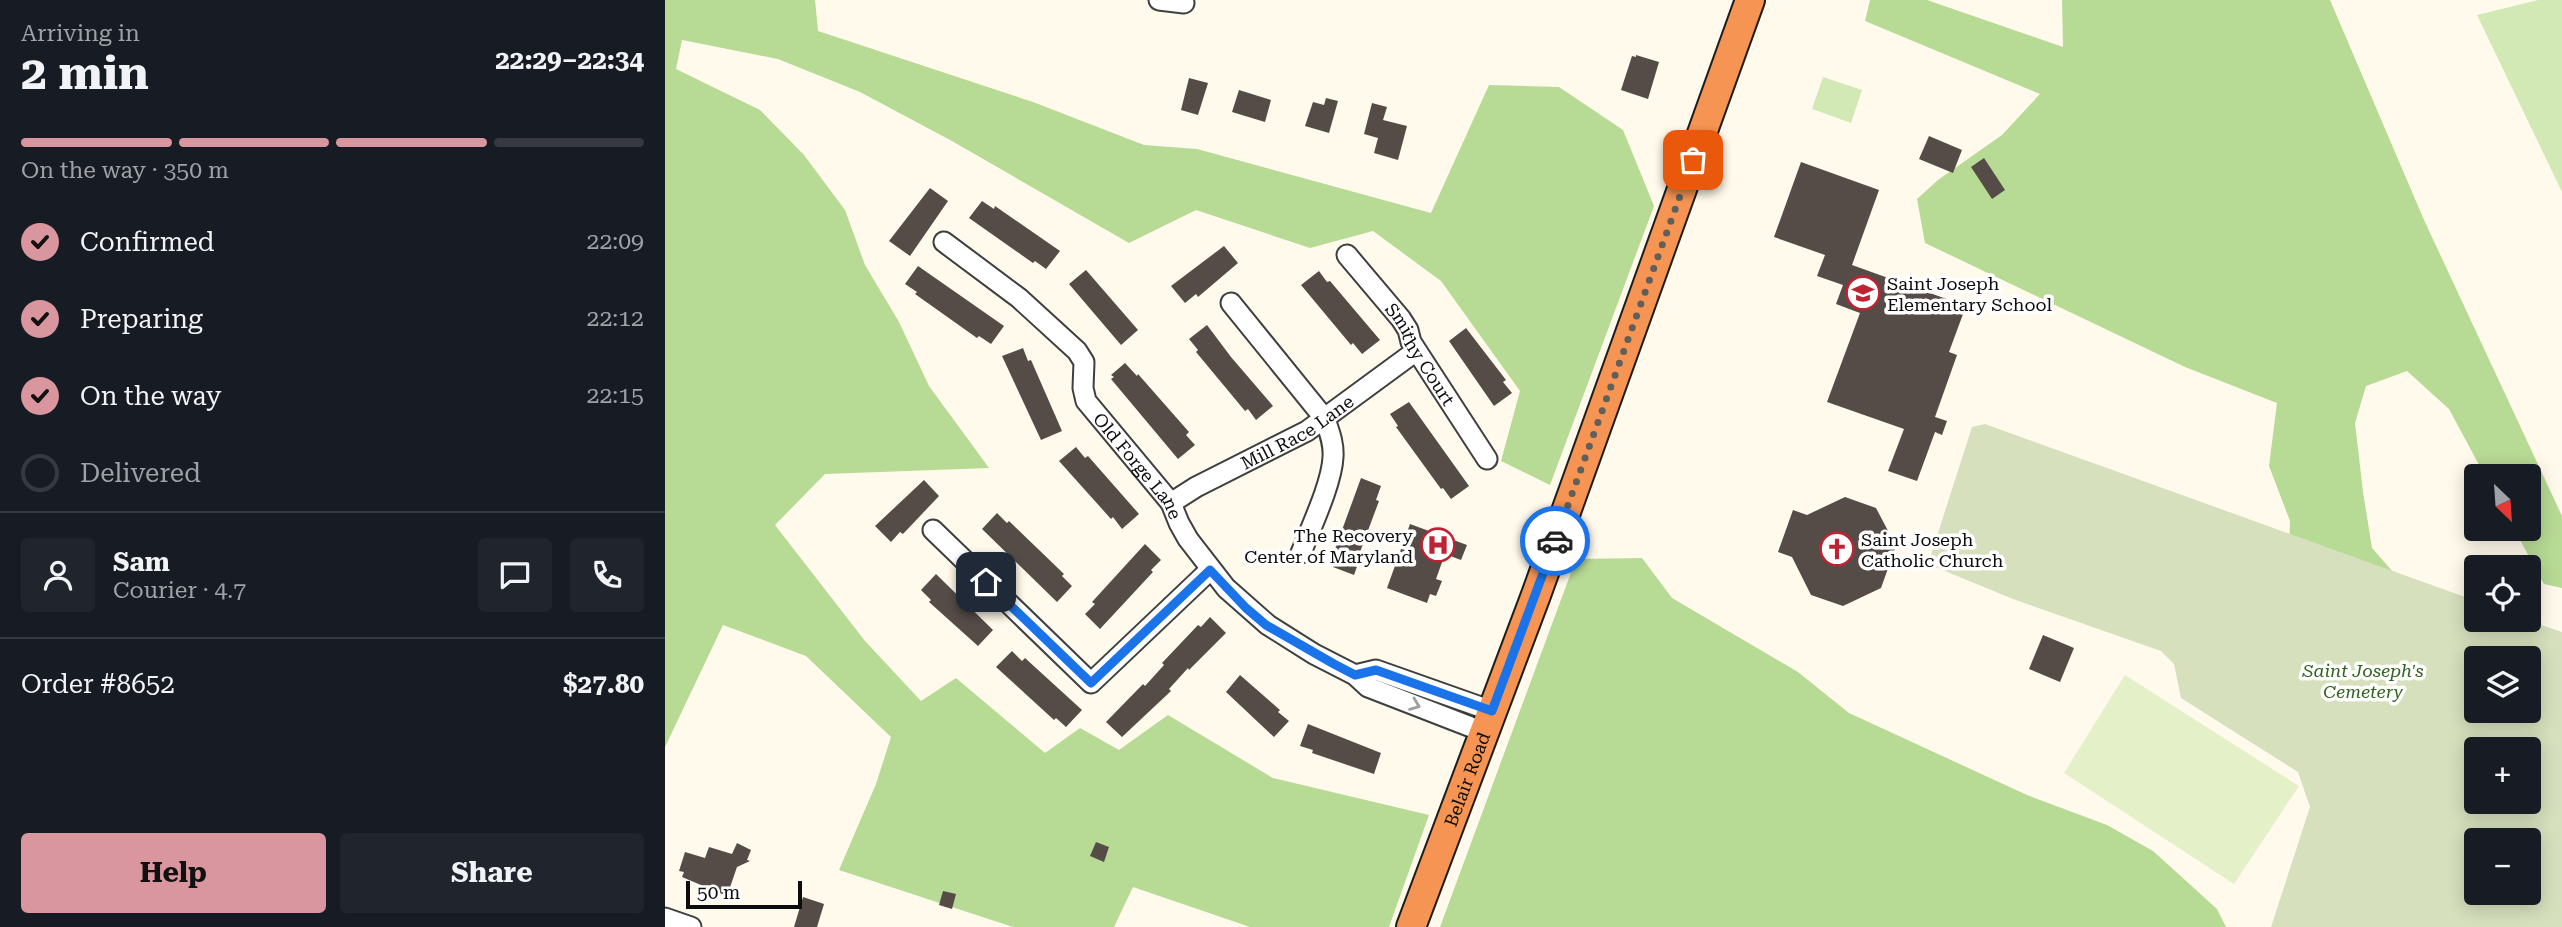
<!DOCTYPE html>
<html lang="en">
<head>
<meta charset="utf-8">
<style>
	body { margin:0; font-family:"Roboto Serif",serif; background:#20242c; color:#f1f3f6; height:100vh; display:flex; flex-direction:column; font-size:26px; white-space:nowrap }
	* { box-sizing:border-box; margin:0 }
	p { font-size:23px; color:#9ea1a6 }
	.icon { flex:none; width:38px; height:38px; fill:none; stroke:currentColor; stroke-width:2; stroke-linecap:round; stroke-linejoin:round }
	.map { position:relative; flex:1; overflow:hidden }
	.panel { display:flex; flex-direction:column; background:#171b24; width:665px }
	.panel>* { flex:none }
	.needle { width:46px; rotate:155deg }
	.buttons { position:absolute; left:1799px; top:464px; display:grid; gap:14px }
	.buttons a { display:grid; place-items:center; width:77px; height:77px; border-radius:7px; background:#171b24; box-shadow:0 4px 18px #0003; font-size:35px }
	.scale { position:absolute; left:21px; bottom:18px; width:116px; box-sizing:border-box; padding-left:7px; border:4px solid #0c0c0c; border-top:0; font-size:19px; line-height:24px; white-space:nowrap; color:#0c0c0c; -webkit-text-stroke:5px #fff; paint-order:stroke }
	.pin { position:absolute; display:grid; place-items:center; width:60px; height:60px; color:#fff; margin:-30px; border-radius:14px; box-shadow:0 4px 10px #0006 }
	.courier { position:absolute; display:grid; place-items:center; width:70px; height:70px; margin:-35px; border:5px solid #1a73e8; border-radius:50%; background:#fff; color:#222; box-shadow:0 2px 9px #0007 }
	.summary em { font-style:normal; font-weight:700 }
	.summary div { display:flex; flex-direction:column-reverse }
	.summary { display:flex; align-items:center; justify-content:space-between; height:119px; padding:0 21px }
	h1 { font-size:46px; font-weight:700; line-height:52px }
	.bar { display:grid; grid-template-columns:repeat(4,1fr); gap:10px 7px; align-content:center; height:84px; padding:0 21px }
	.bar i { height:9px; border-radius:5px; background:#363941 }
	.bar .current { background:#d9969e }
	.bar p { grid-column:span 4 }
	.line { display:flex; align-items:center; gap:18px; padding:0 21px; border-top:2px solid #363941 }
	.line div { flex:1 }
	.round { display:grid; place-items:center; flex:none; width:74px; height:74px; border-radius:7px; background:#20242c }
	ol { padding:0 21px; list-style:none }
	li { display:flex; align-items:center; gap:21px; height:77px }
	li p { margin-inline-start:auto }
	li .icon { padding:7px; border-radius:50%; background:#d9969e; color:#111; stroke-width:4 }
	li:last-child { color:#9ea1a6 }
	li i { width:38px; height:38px; border:4px solid #363941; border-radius:50% }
	.action { display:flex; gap:14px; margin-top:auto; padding:14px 21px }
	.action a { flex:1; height:80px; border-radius:7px; background:#d9969e; color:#111; font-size:28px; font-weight:700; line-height:80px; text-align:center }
	.action a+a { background:#20242c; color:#f1f3f6 }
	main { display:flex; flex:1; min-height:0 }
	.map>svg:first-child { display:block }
</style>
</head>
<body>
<main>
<section class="panel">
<div class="summary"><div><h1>2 min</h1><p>Arriving in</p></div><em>22:29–22:34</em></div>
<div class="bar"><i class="current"></i><i class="current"></i><i class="current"></i><i></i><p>On the way · 350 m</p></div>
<ol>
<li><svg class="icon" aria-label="check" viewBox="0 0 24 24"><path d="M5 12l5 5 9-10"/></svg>Confirmed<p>22:09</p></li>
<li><svg class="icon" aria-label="check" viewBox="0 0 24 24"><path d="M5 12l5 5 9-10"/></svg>Preparing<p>22:12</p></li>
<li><svg class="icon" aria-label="check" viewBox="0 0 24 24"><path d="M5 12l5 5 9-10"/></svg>On the way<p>22:15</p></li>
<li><i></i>Delivered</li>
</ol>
<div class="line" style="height:126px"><a class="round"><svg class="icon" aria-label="person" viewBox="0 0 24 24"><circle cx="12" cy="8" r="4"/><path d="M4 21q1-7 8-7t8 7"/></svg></a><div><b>Sam</b><p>Courier · 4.7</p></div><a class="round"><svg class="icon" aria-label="chat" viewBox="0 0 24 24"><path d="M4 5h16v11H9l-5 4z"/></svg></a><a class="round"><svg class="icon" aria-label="phone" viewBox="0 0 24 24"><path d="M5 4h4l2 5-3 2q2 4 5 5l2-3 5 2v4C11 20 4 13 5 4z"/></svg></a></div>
<div class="line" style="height:91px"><div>Order #8652</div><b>$27.80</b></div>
<div class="action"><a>Help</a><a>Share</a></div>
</section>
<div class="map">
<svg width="1897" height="927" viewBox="0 0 1897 927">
	<rect width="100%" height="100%" fill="#fffaeb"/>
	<path fill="#d3e9b5" d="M 1873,0 L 1897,0 L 1897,192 L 1812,15 Z
		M 1158,77 L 1197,90 L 1186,123 L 1147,109 Z"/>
	<path fill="#b7da94" d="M 0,0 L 150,0 L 153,31 L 368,102 L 479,145 L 532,149 L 766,213 L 824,85 L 894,87 L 958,130 L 989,206 L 885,485 L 836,461 L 855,391 L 776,281 L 708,231 L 645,248 L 531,210 L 464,243 L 287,141 L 195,92 L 113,59 L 17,40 L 11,69 L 95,110 L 139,155 L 180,210 L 200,265 L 234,322 L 264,386 L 324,468 L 160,474 L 110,525 L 200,641 L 256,701 L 291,678 L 380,753 L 415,728 L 454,750 L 503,715 L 608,778 L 764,815 L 724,927 L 585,927 L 468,887 L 449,927 L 348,927 L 174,870 L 211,784 L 226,737 L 141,656 L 58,625 L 0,747 Z
		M 1205,0 L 1262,0 L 1398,47 L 1397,0 L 1665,0 L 1759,220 L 1897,516 L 1897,588 L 1879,584 L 1849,529 L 1864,528 L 1864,476 L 1820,476 L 1784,409 L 1742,371 L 1701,386 L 1690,423 L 1698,492 L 1707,548 L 1744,590 L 1624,557 L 1625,521 L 1604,466 L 1612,403 L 1520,367 L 1260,243 L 1252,199 L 1273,180 L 1337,135 L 1375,94 L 1200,21 Z
		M 977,558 L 1007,598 L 1133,672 L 1184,713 L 1362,795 L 1442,825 L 1488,851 L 1552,909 L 1561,927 L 775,927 L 911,559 Z"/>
	<path fill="#d6e0bd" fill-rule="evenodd" d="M 1320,424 L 1811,601 L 1811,620 L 1862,620 L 1897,632 L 1897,927 L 1606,927 L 1645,807 L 1633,772 L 1516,698 L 1509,664 L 1496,651 L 1348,599 L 1263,564 L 1307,427 ZM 1811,658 L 1864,658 L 1864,710 L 1811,710 ZM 1811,749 L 1864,749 L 1864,802 L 1811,802 ZM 1811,840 L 1864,840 L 1864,892 L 1811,892 Z"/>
	<path fill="#e4f0c7" d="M 1460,675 L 1634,786 L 1569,884 L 1399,773 Z"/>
	<path fill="#554c48" d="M 971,55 L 994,62 L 983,99 L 956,90 L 967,56 L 971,57 Z
		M 524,78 L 543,83 L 533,115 L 516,110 Z
		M 574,90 L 606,100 L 600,122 L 567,112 Z
		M 661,98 L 673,101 L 664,133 L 640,126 L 648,102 L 659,105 Z
		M 707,103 L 722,107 L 718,120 L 742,126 L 733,160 L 709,153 L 713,138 L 699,134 Z
		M 1264,136 L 1297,150 L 1288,173 L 1254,159 Z
		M 1319,158 L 1340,190 L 1327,199 L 1306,167 Z
		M 1136,162 L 1214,190 L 1187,265 L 1301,306 L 1284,352 L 1292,355 L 1270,417 L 1282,421 L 1277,435 L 1270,432 L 1252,481 L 1223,471 L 1239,429 L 1162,402 L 1195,313 L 1171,304 L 1178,285 L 1152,276 L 1160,255 L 1109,237 Z
		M 265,188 L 283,201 L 245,256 L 224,241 Z
		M 317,201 L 329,209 L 330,206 L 395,251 L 381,269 L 370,261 L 368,263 L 304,218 Z
		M 559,246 L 573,263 L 533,297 L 531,294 L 520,303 L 506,286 Z
		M 253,266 L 339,326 L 326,344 L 314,336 L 312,338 L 250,294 L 252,292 L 240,284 Z
		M 421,270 L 473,330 L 456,345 L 404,284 Z
		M 654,271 L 662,282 L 665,281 L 715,340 L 697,354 L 688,343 L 686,345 L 636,285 Z
		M 542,325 L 566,357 L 608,406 L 591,420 L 583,409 L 580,411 L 531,352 L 533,350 L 524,339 Z
		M 801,328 L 841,380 L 838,382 L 847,393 L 829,406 L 784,341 Z
		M 358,348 L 363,361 L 366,360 L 397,431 L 376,440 L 337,356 Z
		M 460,363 L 472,376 L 473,374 L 524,432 L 521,435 L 530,445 L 513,459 L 446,379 L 449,377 L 446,375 Z
		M 744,402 L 804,486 L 786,499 L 778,488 L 776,489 L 731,427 L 733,426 L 725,414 Z
		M 411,447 L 420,458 L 423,456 L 474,514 L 457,529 L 448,517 L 446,519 L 394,461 Z
		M 696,478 L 716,486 L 711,500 L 714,501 L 692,560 L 694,561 L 689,575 L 668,567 L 673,554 L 669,552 Z
		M 259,480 L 274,496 L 238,534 L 235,532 L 226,542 L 210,526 Z
		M 1180,497 L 1211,508 L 1231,546 L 1216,588 L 1178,606 L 1146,595 L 1127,557 L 1113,552 L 1128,510 L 1142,515 Z
		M 332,513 L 342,523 L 344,521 L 399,574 L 397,576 L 407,586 L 392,602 L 317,529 Z
		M 745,524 L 802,545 L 796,560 L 780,554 L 771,579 L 777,581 L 771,596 L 765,594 L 762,603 L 722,588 Z
		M 480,544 L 496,560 L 486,570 L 488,572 L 435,629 L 420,614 L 430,604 L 427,602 Z
		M 271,574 L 328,630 L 313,646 L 264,602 L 266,600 L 256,590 Z
		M 545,617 L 561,633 L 524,670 L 523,668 L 504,689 L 506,691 L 457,737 L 441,722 L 478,684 L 480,686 L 499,665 L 497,663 L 533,625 L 536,627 Z
		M 1378,635 L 1409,648 L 1395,682 L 1364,669 Z
		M 347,651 L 357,661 L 360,658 L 417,710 L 401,727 L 391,718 L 389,720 L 331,667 Z
		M 575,675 L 615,710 L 613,712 L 624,721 L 609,737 L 561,692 Z
		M 643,724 L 716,753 L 709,774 L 647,753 L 648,750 L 635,746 Z
		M 431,842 L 444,847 L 439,862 L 425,856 Z
		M 72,843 L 86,850 L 82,860 L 85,861 L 72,867 L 62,896 L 17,877 L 19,872 L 14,871 L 20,852 L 40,858 L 44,847 L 67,854 Z
		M 278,891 L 291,894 L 287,909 L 274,905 Z
		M 138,897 L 159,904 L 152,927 L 129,927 Z"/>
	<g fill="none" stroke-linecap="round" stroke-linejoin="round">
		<defs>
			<g id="minor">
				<path d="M 494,0 L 519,3"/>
				<path id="s1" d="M 279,242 L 354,298 L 412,351 L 419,362 L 418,388 L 421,401 L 506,503 L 514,523 L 523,539 L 561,588 L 603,625 L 649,654 L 690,675 L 703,687 L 819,732"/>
				<path id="s2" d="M 682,255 L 736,319 L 743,330 L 746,342 L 822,459"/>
				<path d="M 566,303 L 660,419 C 664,431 669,443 668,457 C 667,483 646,527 636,553"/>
				<path id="s3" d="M 506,503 L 531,487 L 642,431 L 751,351"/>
				<path d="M 268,530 L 426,683 L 545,570"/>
				<path d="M 690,675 L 711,670 L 827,711"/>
				<path d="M 0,918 L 26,927"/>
			</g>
			<g id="highway">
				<path id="s4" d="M 746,927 L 871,595 L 1085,0"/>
			</g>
		</defs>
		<use href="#minor" stroke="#3f3f3f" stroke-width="23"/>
		<use href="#highway" stroke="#1d1d1d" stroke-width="32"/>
		<use href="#minor" stroke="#fff" stroke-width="19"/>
		<use href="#highway" stroke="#f59453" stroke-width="28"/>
	</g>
	<defs><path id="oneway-chevron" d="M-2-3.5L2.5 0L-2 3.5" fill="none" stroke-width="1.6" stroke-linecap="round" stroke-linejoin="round" transform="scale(1.75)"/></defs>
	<use stroke="#9e9e9e" href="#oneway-chevron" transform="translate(750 705) rotate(21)"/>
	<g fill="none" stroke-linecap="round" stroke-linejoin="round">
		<path stroke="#615f5a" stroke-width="7" stroke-dasharray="0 12.6" d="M 890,541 L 1028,160"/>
		<path stroke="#1a73e8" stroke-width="9" d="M 321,582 L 426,683 L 545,570 L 581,608 L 601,625 L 669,664 L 690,675 L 711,670 L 827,711 L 890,541"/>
	</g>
	<defs>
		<symbol id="school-ring" viewBox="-11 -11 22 22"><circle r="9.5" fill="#fff" stroke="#bc2433" stroke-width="1.5"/><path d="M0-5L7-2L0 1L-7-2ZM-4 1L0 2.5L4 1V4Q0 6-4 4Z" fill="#bc2433"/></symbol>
		<symbol id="hospital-ring" viewBox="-11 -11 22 22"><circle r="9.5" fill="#fff" stroke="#bc2433" stroke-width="1.5"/><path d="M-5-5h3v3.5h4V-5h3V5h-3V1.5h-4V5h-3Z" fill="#bc2433"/></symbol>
		<symbol id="church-ring" viewBox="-11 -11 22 22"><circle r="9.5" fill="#fff" stroke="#bc2433" stroke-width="1.5"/><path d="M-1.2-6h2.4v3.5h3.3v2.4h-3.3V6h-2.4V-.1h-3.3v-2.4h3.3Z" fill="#bc2433"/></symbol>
	</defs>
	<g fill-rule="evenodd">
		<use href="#school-ring" x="1179" y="274" width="38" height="38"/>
		<use href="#hospital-ring" x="754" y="526" width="38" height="38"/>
		<use href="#church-ring" x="1153" y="530" width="38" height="38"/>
	</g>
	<g text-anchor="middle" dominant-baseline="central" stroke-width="7" stroke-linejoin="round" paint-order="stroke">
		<g font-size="18" fill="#0c0c0c" stroke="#fff" text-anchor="start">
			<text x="1222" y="283">Saint Joseph<tspan x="1222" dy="21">Elementary School</tspan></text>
			<text x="748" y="535" text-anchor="end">The Recovery<tspan x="748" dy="21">Center of Maryland</tspan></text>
			<text x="1196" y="539">Saint Joseph<tspan x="1196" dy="21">Catholic Church</tspan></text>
		</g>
		<g font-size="18" fill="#0c0c0c" stroke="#fff">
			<text stroke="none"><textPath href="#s2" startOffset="124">Smithy Court</textPath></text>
			<text stroke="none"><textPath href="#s3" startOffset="145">Mill Race Lane</textPath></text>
			<text stroke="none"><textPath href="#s1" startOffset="308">Old Forge Lane</textPath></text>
			<text stroke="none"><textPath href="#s4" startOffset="158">Belair Road</textPath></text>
		</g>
		<g font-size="18" font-style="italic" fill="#2f631d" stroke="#fff">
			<text x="1698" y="670">Saint Joseph's<tspan x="1698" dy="21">Cemetery</tspan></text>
		</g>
	</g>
</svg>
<div class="buttons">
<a><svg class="needle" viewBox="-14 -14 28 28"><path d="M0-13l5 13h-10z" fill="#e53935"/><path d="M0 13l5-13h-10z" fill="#9ea1a6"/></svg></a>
<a><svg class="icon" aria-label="locate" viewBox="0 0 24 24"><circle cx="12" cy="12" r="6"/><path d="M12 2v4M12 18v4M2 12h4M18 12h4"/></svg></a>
<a><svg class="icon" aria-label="layers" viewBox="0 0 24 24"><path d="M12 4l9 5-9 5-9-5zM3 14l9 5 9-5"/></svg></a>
<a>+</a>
<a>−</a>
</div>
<div class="scale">50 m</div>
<div class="pin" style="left:1028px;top:160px;background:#ea580c"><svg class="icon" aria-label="bag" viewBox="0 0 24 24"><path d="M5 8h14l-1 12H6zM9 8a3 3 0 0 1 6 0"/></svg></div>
<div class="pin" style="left:321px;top:582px;background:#1f2937"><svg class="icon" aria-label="home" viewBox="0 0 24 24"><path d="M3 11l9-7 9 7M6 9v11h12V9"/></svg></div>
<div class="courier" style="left:890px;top:541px"><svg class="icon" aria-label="car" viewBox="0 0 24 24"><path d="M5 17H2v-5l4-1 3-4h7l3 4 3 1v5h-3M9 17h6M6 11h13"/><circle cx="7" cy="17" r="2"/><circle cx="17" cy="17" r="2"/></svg></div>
</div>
</main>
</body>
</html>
